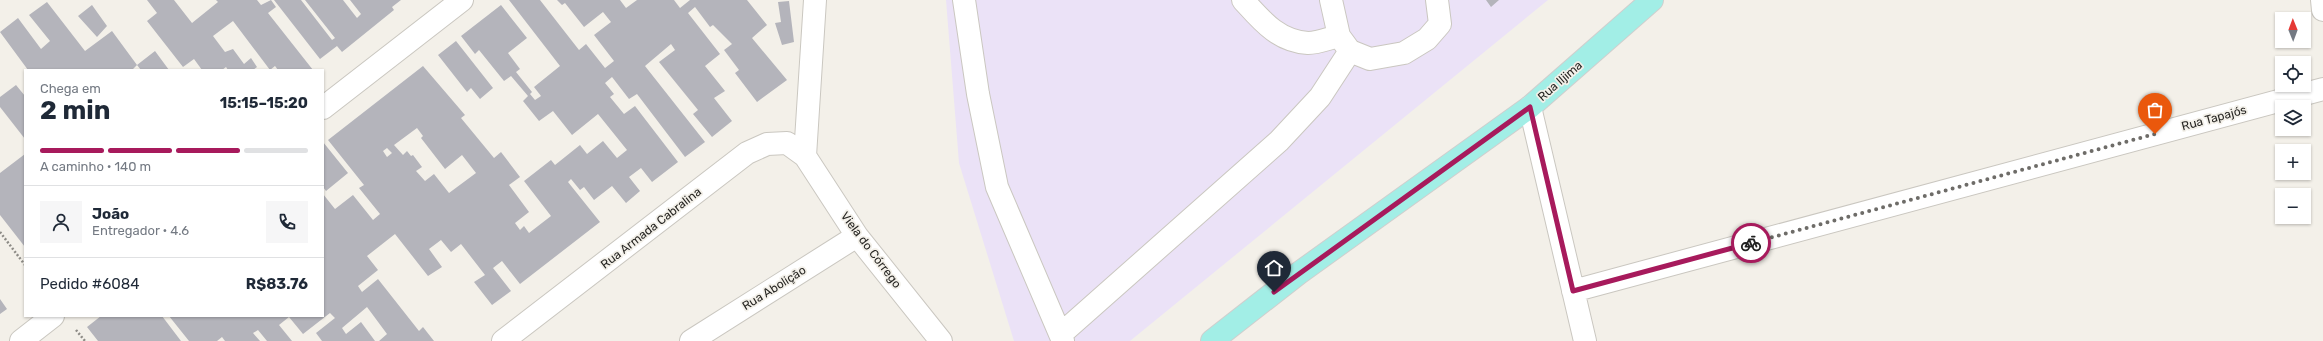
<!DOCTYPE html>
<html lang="pt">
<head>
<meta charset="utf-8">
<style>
	body { margin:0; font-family:Rubik,sans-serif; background:#f6f6f7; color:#1f2937; height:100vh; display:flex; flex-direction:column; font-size:15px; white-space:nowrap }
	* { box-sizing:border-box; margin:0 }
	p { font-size:13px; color:#747a83 }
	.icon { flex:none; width:22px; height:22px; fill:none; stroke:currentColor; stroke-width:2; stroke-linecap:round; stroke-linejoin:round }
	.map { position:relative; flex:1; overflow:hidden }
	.drawer { position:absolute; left:24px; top:69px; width:300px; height:248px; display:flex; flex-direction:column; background:#fff; border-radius:0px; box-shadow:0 1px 3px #0004 }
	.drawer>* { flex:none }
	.needle { width:26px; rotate:359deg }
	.controls { position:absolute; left:2275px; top:12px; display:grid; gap:8px }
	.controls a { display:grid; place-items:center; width:36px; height:36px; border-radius:0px; background:#fff; box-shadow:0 1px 3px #0004; font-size:20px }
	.pin { position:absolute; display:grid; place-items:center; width:34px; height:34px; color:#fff; margin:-41px -17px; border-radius:50% 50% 50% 0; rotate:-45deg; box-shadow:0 0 4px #0007 }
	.pin .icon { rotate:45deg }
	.courier { position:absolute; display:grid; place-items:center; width:40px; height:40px; margin:-20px; border:3px solid #a71a5c; border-radius:50%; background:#fff; color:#222; box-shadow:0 1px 5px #0007 }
	.overview em { font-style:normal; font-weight:700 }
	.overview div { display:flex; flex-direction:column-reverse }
	.overview { display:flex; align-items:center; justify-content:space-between; height:68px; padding:0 16px }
	h1 { font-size:26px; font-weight:700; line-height:30px }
	.bar { display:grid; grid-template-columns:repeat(4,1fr); gap:6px 4px; align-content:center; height:48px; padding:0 16px }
	.bar i { height:5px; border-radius:3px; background:#e0e1e3 }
	.bar .on { background:#a71a5c }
	.bar p { grid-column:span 4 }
	.line { display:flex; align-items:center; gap:10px; padding:0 16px; border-top:1px solid #e0e1e3 }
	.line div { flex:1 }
	.round { display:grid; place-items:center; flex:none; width:42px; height:42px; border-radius:0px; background:#f6f6f7 }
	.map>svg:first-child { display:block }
</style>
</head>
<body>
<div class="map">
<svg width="2323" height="341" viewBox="0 0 2323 341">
	<rect width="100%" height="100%" fill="#f3f0e9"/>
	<path fill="#ebe2f7" d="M 946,0 L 1548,0 L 1130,341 L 1014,341 L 959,163 Z"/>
	<path fill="#b4b4bb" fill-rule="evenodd" d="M 147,0 L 174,0 L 192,23 L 218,2 L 216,0 L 257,0 L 261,5 L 271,0 L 276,7 L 268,13 L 313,70 L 278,70 L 275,66 L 270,70 L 233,21 L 213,36 L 225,52 L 233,49 L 244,64 L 251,58 L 257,67 L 253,70 L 228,70 L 226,67 L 222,70 L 202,70 L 194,59 L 183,67 L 147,21 L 157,13 Z
		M 274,0 L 301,0 L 332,40 L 335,38 L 305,0 L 343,0 L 357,18 L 361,14 L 350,0 L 401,0 L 392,7 L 394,10 L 342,52 L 337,46 L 320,59 Z
		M 509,0 L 540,0 L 579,50 L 586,44 L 605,68 L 614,61 L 594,35 L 611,22 L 603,12 L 584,27 L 565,3 L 562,5 L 557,0 L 620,0 L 626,8 L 637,0 L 674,0 L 680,8 L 690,0 L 747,0 L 767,25 L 752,38 L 787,80 L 757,102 L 735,73 L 739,70 L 724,50 L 732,44 L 713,25 L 710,27 L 695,7 L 688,13 L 720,54 L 705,66 L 725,91 L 714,98 L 732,121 L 712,137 L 693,114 L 698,110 L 659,62 L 675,50 L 671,44 L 645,66 L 705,142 L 685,157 L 637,94 L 629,99 L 612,77 L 605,83 L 614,94 L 610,97 L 624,114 L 635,106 L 678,162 L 652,182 L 641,168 L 629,177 L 640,191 L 626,203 L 612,186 L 594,200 L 584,187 L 580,190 L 571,179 L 568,182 L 600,222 L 520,284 L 502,261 L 493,268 L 511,291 L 492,305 L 474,282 L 485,275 L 461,244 L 451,252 L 441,240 L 429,249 L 442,267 L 428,276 L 395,234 L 367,256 L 378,270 L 358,286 L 362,292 L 378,279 L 419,331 L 423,327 L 434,341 L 379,341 L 387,334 L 367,307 L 342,328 L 346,334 L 361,322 L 375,341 L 322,341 L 316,333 L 335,318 L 330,313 L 303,334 L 289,317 L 279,325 L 292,341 L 267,341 L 258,330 L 253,333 L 260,341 L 225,341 L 222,337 L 217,341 L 189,341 L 169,316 L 323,316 L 323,194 L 335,209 L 353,195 L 373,220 L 380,214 L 359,188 L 364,185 L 328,140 L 423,66 L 465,115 L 461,118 L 494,158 L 501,152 L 520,177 L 509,185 L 529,212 L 515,223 L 520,230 L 524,226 L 529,233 L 551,216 L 524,181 L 551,160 L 555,165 L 580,145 L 587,154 L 603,141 L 617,158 L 627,150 L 598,114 L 572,135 L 553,111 L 539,121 L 523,101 L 528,96 L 511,76 L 504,81 L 479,50 L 475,54 L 461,36 L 501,5 L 527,38 L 508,53 L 520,69 L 516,72 L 532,92 L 530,94 L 535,100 L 541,96 L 534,87 L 560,66 ZM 417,128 L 423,136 L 421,138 L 445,169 L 462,155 L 476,173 L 449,193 L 434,174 L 425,181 L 416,171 L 422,167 L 413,155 L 411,156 L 407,151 L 403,155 L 394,145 ZM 387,148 L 392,153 L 387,157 L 383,151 Z
		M 1486,0 L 1499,0 L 1491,7 Z
		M 789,1 L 794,42 L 782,45 L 775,23 L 781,22 L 778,2 Z
		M 47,2 L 85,51 L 112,31 L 137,65 L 132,70 L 28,70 L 0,32 L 18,18 L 41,49 L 50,41 L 29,15 Z
		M 92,5 L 107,26 L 97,37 L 78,16 Z
		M 456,41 L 493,88 L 480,99 L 471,88 L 467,92 L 438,55 Z
		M 155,51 L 169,70 L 141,70 L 137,65 Z
		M 16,85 L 25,96 L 25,139 L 0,107 L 0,97 Z
		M 323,142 L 348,173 L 326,191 L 323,187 Z
		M 25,154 L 24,191 L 25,247 L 0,215 L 0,173 Z
		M 0,299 L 7,309 L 0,314 Z
		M 101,316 L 162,316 L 181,341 L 98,341 L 87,327 Z"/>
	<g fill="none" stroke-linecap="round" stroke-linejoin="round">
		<defs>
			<path id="minor" d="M 964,0 L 978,94 L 997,187 L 1063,341
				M 1243,0 C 1262,21 1278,41 1308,43 C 1318,43 1330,38 1339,36
				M 1331,0 L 1339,36 L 1350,51 L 1370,59 L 1404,53 L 1427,39 L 1440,24 L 1437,0
				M 2322,0 L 2323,10
				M 1530,107 L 1585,341
				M 323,108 L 462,0
				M 805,156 L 815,0
				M 1573,291 L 2323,89
				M 1061,334 L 1279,141 L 1320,97 L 1350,51
				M 21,341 L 53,316
				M 503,341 L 747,153 L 767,144 L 787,143 L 805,156 L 857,236 L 941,341
				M 691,341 L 857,236"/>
			<path id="major" d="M 1212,341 L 1299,273 L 1530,107 L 1652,0"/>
		</defs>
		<use href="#minor" stroke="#cac7c0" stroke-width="24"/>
		<use href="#major" stroke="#cfcfce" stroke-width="24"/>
		<path stroke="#8d8b86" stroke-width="2.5" stroke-dasharray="2 2" stroke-linecap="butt" d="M 0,232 L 25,265
			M 76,330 L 85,341"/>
		<use href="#minor" stroke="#fff" stroke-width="22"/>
		<use href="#major" stroke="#a2eee6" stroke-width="22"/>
	</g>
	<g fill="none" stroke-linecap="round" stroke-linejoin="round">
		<path stroke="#6e6c68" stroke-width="4" stroke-dasharray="0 7.2" d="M 1751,243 L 2155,134"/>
		<path stroke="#a71a5c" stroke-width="5" d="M 1274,292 L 1530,107 L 1573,291 L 1751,243"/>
	</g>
	<g text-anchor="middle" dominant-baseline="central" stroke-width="3.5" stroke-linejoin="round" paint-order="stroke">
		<g font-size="12" fill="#262522" stroke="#f3f0e9">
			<text transform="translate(1560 81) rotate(-41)">Rua Iljima</text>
			<text transform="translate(2214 118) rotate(-15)">Rua Tapajós</text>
			<text transform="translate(651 228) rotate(-38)">Rua Armada Cabralina</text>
			<text transform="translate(871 250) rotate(53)">Viela do Córrego</text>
			<text transform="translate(774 288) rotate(-32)">Rua Abolição</text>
		</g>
	</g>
</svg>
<div class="controls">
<a><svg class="needle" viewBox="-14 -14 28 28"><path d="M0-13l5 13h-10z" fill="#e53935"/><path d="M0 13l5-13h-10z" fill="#747a83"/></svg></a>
<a><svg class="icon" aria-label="locate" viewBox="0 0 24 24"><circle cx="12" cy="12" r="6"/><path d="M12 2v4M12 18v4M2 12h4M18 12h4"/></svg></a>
<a><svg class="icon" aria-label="layers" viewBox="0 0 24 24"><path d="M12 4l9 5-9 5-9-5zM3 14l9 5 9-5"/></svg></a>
<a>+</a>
<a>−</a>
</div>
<div class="pin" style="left:2155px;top:134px;background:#ea580c"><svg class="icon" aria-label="bag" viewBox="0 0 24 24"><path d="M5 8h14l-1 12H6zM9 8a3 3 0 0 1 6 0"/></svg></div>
<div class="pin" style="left:1274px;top:292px;background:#1f2937"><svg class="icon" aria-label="home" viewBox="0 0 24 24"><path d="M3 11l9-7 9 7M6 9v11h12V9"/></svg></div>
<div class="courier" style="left:1751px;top:243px"><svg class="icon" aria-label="bike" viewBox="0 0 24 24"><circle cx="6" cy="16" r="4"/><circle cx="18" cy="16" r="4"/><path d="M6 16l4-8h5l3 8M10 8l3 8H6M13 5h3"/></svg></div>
<section class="drawer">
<div class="overview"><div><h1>2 min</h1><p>Chega em</p></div><em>15:15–15:20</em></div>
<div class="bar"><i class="on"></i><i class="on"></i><i class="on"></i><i></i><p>A caminho · 140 m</p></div>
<div class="line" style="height:72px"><a class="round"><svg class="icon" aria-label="person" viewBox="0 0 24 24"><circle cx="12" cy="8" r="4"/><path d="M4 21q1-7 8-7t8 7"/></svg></a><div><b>João</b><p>Entregador · 4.6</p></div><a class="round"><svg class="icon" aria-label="phone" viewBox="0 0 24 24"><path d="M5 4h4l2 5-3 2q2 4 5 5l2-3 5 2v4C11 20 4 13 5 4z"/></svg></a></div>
<div class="line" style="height:52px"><div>Pedido #6084</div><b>R$83.76</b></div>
</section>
</div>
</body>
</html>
